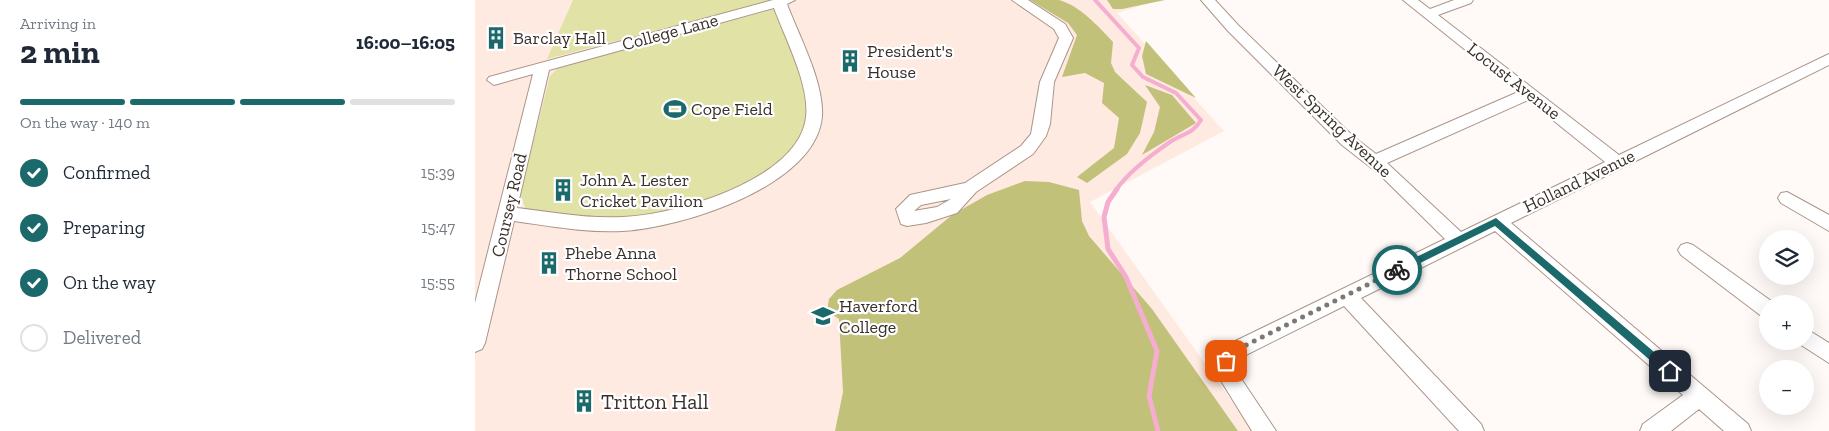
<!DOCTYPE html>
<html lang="en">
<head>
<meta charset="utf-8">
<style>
	body { margin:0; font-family:"Zilla Slab",serif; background:#f2f2f3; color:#1f2937; height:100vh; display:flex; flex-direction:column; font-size:19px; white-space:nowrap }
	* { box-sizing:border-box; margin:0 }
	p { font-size:16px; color:#747a83 }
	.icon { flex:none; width:28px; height:28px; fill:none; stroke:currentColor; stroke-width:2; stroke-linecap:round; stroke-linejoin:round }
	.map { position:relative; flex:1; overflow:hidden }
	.drawer { display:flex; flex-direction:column; background:#fff; width:475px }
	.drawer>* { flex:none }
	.controls { position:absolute; left:1284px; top:230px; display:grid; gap:10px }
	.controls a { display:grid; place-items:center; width:55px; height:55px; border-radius:50%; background:#fff; box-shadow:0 5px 20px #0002; font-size:25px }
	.pin { position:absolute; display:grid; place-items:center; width:42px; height:42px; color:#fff; margin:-21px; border-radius:10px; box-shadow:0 2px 8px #0006 }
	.courier { position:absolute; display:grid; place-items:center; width:50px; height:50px; margin:-25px; border:4px solid #1c696c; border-radius:50%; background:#fff; color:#222; box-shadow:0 1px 6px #0007 }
	.summary em { font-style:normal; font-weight:700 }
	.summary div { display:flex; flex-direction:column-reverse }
	.summary { display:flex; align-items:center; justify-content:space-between; height:85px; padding:0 20px }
	h1 { font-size:32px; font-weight:700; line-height:38px }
	.bar { display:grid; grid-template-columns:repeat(4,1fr); gap:8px 5px; align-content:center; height:60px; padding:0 20px }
	.bar i { height:6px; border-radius:4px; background:#e0e1e3 }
	.bar .selected { background:#1c696c }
	.bar p { grid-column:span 4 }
	ol { padding:0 20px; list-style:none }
	li { display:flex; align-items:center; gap:15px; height:55px }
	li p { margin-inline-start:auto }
	li .icon { padding:5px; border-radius:50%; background:#1c696c; color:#fff; stroke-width:4 }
	li:last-child { color:#747a83 }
	li i { width:28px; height:28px; border:2px solid #e0e1e3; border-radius:50% }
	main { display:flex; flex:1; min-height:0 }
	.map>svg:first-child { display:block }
</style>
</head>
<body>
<main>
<section class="drawer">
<div class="summary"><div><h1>2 min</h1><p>Arriving in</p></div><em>16:00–16:05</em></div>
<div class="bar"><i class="selected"></i><i class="selected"></i><i class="selected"></i><i></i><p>On the way · 140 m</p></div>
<ol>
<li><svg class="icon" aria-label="check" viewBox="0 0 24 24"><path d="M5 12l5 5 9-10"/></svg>Confirmed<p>15:39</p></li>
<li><svg class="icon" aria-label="check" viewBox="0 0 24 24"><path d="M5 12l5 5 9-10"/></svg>Preparing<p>15:47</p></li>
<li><svg class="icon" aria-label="check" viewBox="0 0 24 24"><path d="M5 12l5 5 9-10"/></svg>On the way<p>15:55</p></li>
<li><i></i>Delivered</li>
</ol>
</section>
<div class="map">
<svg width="1354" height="431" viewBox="0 0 1354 431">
	<rect width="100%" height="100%" fill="#fffaf7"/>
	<path fill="#feeae0" d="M 0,0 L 685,0 L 642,13 L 749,131 L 615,202 L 778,431 L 0,431 Z"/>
	<path fill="#e0e2a6" d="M 98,0 L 298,0 L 72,59 Z
		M 300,9 C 308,33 339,99 334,121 C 318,186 195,216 137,218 C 108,219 79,214 51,210 L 45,194 L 75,76 L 84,67 Z"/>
	<path fill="#c1c17a" d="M 555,0 C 564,0 575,0 584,0 C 604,5 624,27 638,42 L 636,63 L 640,72 L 672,102 L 665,133 L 652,154 L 612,183 L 602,177 L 639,148 L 644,118 L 627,103 L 629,83 L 610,73 L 587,77 L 602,35 L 593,23 Z
		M 632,0 L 690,0 L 647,9 L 638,9 Z
		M 671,41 L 721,98 L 671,74 L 667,56 Z
		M 670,85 L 697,95 L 721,123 L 667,155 L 679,132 L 685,107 Z
		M 550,181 L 574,182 L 604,190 L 607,221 L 614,236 L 677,309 L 763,431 L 360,431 L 368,392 L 364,319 L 352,311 L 354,299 L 362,290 L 425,258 L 477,215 L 512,195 Z"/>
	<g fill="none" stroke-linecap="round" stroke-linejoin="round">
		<path stroke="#f5aed0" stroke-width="4" d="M 620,0 L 664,48 L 657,65 L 668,77 L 701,93 L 726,120 C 717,135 708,133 695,142 C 676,155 654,171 641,190"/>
		<path stroke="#f5aed0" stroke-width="5" d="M 642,189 L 633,202 L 629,217 L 633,249 L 651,277 L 682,351 L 674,396 L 683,431"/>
		<defs>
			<path id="street" d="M 298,0 L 320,0 L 312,4 C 324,36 349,82 347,116 C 342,186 206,228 148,231 C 111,233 75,226 39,221 L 10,343 L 7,349 L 0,352 L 0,303 L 58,74 L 19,85 L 12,80 L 14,77 ZM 299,8 C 310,38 335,85 331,117 C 324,180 200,215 148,217 C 112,219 77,212 42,208 L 74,70 Z
				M 537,0 L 553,0 L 590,24 L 598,38 L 579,82 L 575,124 L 571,136 L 558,154 L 501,192 L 482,213 L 451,223 L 432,226 L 426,224 L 421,209 L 435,195 L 490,183 L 546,146 L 556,134 L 565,82 L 584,38 L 579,29 ZM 476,199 L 462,207 L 439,211 L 446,205 Z
				M 726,0 L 740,0 L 763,25 L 879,137 L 901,154 L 1043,92 L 928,0 L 943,0 L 955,9 L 979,0 L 998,0 L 996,3 L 963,15 L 1144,155 L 1354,54 L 1354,65 L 1036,223 L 1273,424 L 1276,431 L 1249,431 L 1224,409 L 1196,431 L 1165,431 L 1168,424 L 1208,395 L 1020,231 L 886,298 L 1006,424 L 1009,431 L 984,431 L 869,306 L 763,359 L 763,374 L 801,431 L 777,431 L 743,376 L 741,363 L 748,347 L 970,239 L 904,174 L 867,145 L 753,31 ZM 1053,100 L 1130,162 L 986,232 L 912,163 Z
				M 1312,192 L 1354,215 L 1354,231 L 1306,203 L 1303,198 L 1306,193 Z
				M 1212,243 L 1218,245 L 1299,303 L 1292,304 L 1292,317 L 1285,315 L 1206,255 L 1203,250 L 1206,245 Z
				M 1330,328 L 1354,343 L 1354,363 L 1323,343 L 1322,341 L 1330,341 Z"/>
		</defs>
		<use href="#street" stroke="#ab9589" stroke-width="2"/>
		<use href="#street" fill="#fff" fill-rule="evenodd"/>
	</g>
	<path fill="#1c696c" d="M 1021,218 L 1198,368 L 1198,374 L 1191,374 L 1020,226 L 925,273 L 919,273 L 919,268 Z"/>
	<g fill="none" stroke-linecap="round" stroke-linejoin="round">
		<path stroke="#7e7772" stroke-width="5" stroke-dasharray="0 9" d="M 751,361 L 755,353 L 922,270"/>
	</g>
	<defs>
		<symbol id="building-bare" viewBox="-9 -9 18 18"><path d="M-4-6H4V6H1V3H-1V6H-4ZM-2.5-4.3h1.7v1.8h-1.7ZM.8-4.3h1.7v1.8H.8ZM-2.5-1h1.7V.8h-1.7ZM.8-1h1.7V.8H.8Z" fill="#1c696c" stroke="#fff" stroke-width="2.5" paint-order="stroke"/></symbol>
		<symbol id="stadium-bare" viewBox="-9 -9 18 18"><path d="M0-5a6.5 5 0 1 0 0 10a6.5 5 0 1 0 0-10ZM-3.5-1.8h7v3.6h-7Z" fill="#1c696c" stroke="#fff" stroke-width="2.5" paint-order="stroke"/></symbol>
		<symbol id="university-bare" viewBox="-9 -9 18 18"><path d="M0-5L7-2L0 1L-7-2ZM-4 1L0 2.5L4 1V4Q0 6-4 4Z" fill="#1c696c" stroke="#fff" stroke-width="2.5" paint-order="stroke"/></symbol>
	</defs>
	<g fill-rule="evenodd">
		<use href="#building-bare" x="5" y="22" width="32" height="32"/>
		<use href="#building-bare" x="359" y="45" width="32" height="32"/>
		<use href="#stadium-bare" x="184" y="93" width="32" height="32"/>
		<use href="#building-bare" x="72" y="174" width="32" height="32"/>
		<use href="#building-bare" x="58" y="247" width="32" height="32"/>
		<use href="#university-bare" x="332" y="300" width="32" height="32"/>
		<use href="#building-bare" x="93" y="385" width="32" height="32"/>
	</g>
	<g text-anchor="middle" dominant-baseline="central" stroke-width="4.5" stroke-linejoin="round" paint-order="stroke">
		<g font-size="18" fill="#39302b" stroke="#fff">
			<text transform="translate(195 32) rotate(-15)">College Lane</text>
			<text transform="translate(1039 81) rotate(38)">Locust Avenue</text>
			<text transform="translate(857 121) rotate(43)">West Spring Avenue</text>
			<text transform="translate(1104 181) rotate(-26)">Holland Avenue</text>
			<text transform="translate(34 205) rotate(-77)">Coursey Road</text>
		</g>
		<g font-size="18" fill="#39302b" stroke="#fff" text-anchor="start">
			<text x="38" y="38">Barclay Hall</text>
			<text x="392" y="51">President's<tspan x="392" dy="21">House</tspan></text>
			<text x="216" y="109">Cope Field</text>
			<text x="105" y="180">John A. Lester<tspan x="105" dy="21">Cricket Pavilion</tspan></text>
			<text x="90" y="253">Phebe Anna<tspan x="90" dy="21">Thorne School</tspan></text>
			<text x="364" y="306">Haverford<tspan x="364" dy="21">College</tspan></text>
		</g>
		<g font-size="21" fill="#39302b" stroke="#fff" text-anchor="start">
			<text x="126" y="401">Tritton Hall</text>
		</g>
	</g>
</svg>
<div class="controls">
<a><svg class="icon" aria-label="layers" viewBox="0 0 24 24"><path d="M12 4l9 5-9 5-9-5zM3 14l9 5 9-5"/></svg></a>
<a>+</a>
<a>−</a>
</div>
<div class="pin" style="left:751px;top:361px;background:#ea580c"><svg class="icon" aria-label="bag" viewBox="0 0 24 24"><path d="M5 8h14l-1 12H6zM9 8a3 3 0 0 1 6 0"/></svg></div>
<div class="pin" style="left:1195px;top:371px;background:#1f2937"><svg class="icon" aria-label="home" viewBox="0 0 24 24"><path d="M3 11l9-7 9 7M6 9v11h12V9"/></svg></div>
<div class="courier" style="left:922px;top:270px"><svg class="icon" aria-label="bike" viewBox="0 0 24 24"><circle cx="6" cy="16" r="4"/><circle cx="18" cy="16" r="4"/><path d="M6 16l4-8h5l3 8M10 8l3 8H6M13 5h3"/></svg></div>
</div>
</main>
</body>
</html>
